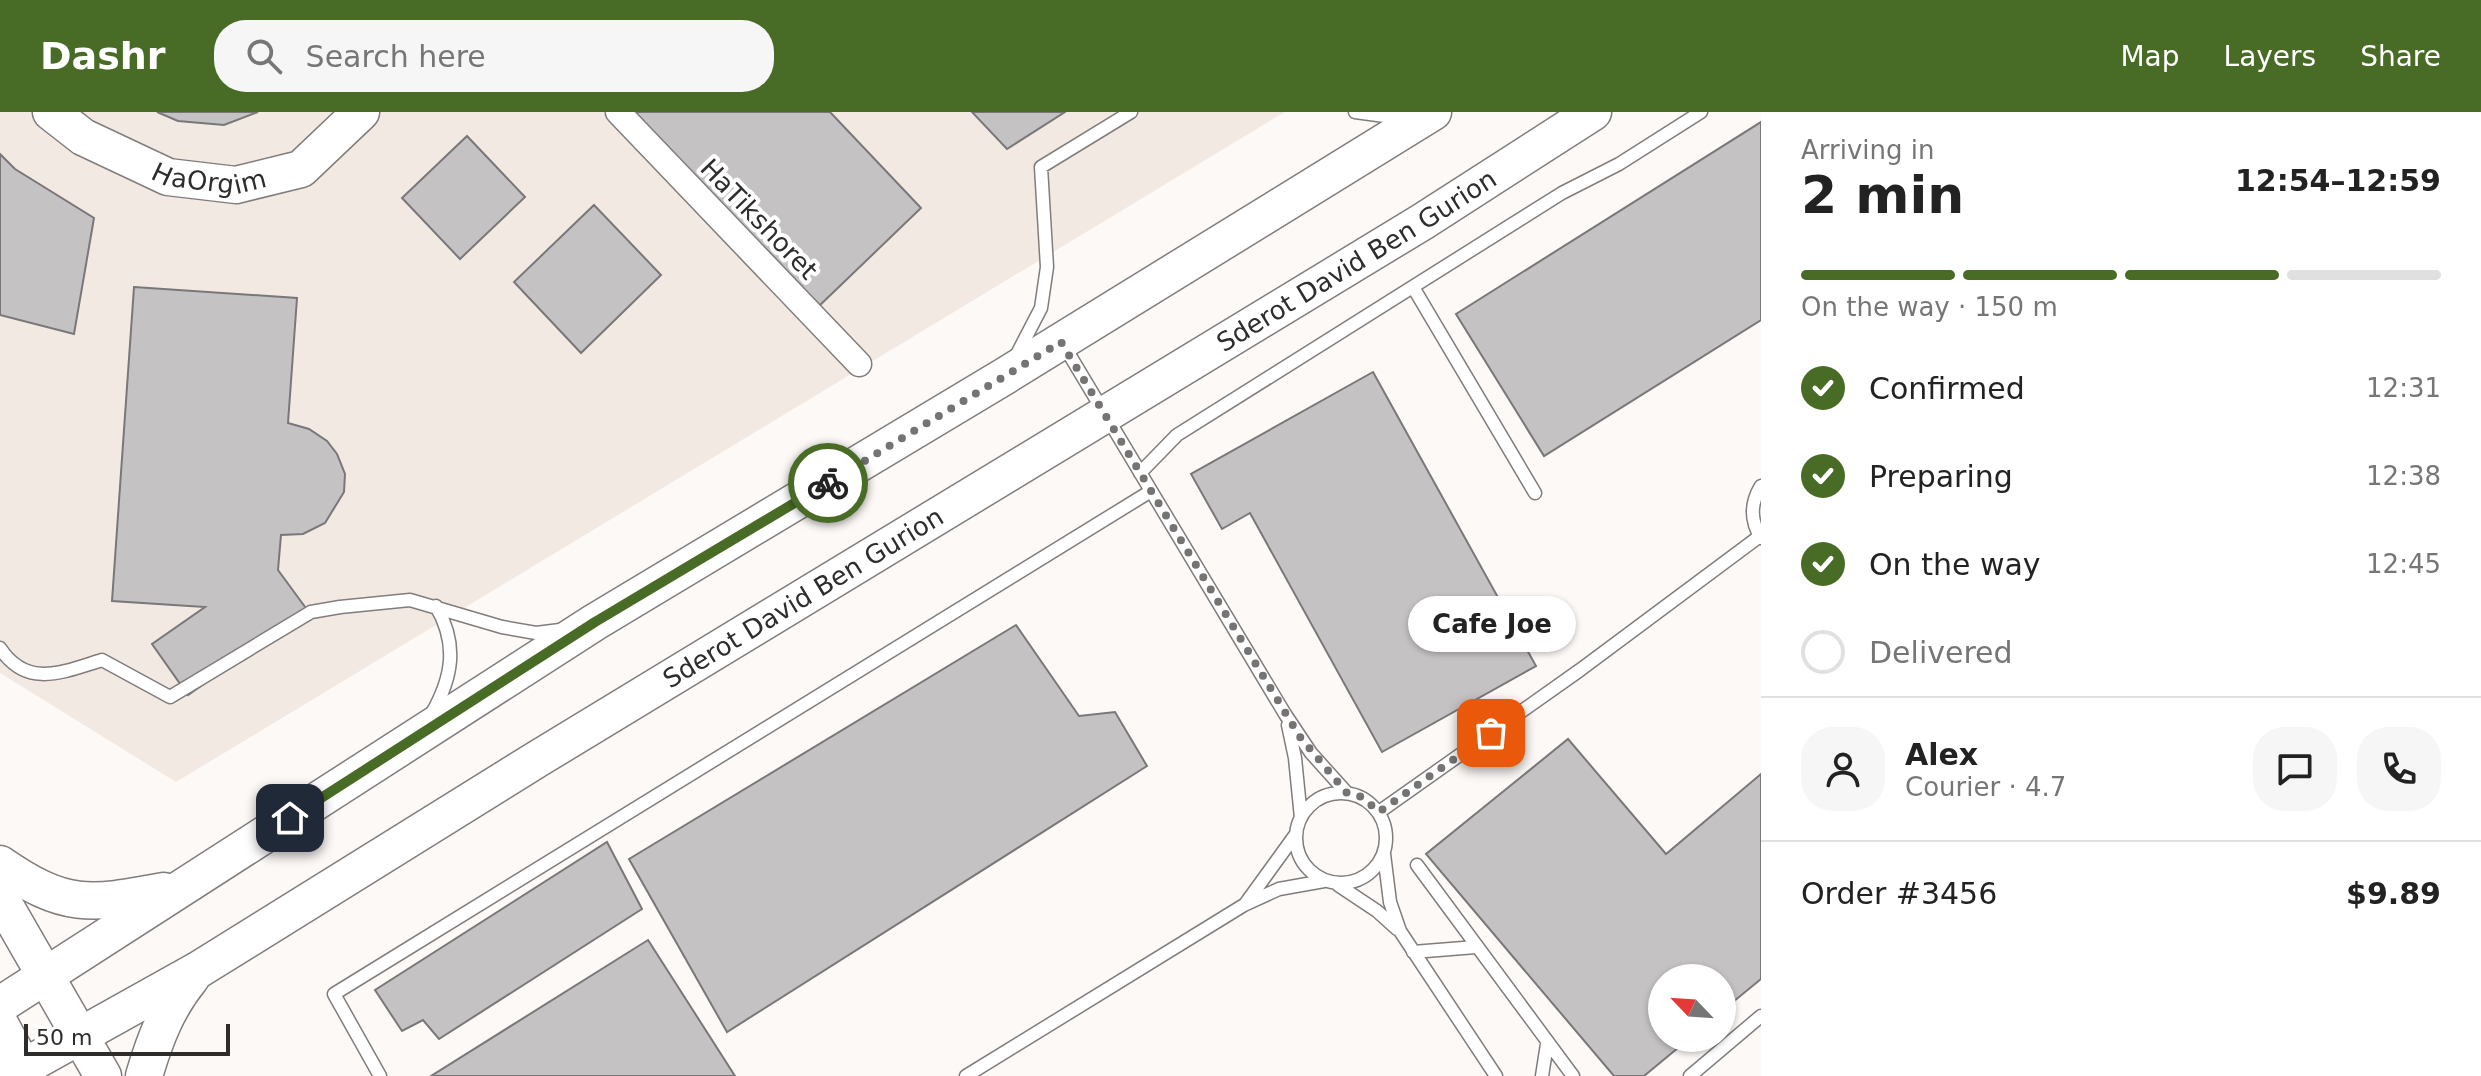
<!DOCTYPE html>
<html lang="en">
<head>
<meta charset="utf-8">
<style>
	body { margin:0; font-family:"DejaVu Sans",sans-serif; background:#f6f6f6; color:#222; height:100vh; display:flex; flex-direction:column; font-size:30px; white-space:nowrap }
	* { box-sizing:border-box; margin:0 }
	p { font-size:26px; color:#767676 }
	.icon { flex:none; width:44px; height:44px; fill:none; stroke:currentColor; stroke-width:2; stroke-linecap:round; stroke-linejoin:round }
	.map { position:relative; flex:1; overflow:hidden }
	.drawer { display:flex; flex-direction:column; background:#fff; width:720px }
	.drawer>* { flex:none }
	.needle { width:52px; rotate:295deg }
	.tools { position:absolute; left:1648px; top:852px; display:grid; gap:16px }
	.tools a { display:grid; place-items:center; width:88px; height:88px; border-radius:50%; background:#fff; box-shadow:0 2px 6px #0004; font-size:40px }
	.scale { position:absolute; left:24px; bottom:20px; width:206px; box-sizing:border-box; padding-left:8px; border:4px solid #2e2d2c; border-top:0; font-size:22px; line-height:28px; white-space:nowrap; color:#2e2d2c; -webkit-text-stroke:6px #fff; paint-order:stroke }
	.pin { position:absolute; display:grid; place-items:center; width:68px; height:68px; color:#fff; margin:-34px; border-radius:16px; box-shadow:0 4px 12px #0006 }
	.courier { position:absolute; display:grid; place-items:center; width:80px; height:80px; margin:-40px; border:6px solid #486c25; border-radius:50%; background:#fff; color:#222; box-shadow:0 2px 10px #0007 }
	.bubble { position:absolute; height:56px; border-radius:28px; background:#fff; box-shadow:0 2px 6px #0004; font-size:26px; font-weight:800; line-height:56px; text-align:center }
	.headline em { font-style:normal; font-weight:800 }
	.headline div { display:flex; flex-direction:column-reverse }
	.headline { display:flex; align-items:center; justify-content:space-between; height:136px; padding:0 40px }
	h1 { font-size:52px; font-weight:800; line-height:60px }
	.bar { display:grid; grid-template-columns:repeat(4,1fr); gap:12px 8px; align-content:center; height:96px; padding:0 40px }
	.bar i { height:10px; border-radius:6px; background:#e0e0e0 }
	.bar .selected { background:#486c25 }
	.bar p { grid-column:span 4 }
	.line { display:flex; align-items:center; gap:20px; padding:0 40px; border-top:2px solid #e0e0e0 }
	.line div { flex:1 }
	.round { display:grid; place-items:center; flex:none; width:84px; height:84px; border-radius:32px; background:#f6f6f6 }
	ol { padding:0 40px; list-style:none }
	li { display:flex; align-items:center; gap:24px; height:88px }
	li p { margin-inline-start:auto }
	li .icon { padding:8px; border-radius:50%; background:#486c25; color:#fff; stroke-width:4 }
	li:last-child { color:#767676 }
	li i { width:44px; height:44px; border:4px solid #e0e0e0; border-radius:50% }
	header { display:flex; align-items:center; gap:48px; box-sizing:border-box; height:112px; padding:0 40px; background:#486c25; color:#fff }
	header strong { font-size:38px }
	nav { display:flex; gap:44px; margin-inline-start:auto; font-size:28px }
	.search { width:560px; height:72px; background:#f6f6f6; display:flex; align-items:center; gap:20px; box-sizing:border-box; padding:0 28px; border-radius:32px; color:#767676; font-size:30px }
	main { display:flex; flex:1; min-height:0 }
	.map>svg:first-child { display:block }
</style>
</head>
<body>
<header>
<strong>Dashr</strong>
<div class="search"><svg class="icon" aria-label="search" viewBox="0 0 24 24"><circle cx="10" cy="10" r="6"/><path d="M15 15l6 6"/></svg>Search here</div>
<nav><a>Map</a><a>Layers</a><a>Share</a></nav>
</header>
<main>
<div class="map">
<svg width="1761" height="964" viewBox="0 0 1761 964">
	<rect width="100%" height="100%" fill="#fcf9f7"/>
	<path fill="#f3e9e3" d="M 0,0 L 1285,0 L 176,670 L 0,561 Z"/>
	<path fill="#c5c2c3" stroke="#7a7779" stroke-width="2" d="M 157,0 L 258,0 L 224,13 L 178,9 Z
		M 632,0 L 830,0 L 921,96 L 818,195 Z
		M 972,0 L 1065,0 L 1007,37 Z
		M 1761,10 L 1761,208 L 1544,344 L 1456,202 Z
		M 467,24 L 525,85 L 460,147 L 402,86 Z
		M 0,42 L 15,57 L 94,106 L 74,222 L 0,203 Z
		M 594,93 L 661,163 L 581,241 L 514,170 Z
		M 134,175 L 297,186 L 288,311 L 309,317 L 327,329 L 337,342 L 345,362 L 344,380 L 325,411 L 303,422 L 281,423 L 278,458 L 308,499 L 188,583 L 152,532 L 205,495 L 112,489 Z
		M 1373,260 L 1536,554 L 1382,640 L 1250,401 L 1222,417 L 1191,362 Z
		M 1016,513 L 1079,604 L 1115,600 L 1147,654 L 727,920 L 629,747 Z
		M 1568,627 L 1666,742 L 1761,662 L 1761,867 L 1722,899 L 1722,866 L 1662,866 L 1662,926 L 1690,926 L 1644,964 L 1614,964 L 1426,742 Z
		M 607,730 L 642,797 L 439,927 L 423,908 L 402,919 L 375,878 Z
		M 648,828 L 735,964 L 431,964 Z"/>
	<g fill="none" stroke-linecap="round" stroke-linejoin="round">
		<defs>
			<path id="lane" d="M 1355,0 L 1407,7
				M 1413,175 L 1535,381
				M 1063,232 L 1285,602 L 1311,641 L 1347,681
				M 1015,246 L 1041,196 L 1047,155 L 1041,55 L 1131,0
				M 1140,361 L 1177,323 L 1562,81 L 1619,52 L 1701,0
				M 1761,374 C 1750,392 1750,408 1761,426
				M 0,536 C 27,577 63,560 102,548 L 170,585 L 311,500 L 340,495 L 410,488 L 502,515 L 536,521 L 560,518
				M 431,603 C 453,565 458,532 436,494
				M 1288,613 L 1295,646 L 1301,706
				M1296 726a45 45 0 1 1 90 0a45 45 0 1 1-90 0Z
				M 1379,700 L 1580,558 L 1760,424
				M 1384,742 L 1390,790 L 1400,819 L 1496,964
				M 1417,753 L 1573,964
				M 1338,773 L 1377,799 L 1397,817
				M 1246,791 L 1296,722
				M 1413,840 L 1476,835
				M 380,964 L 334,882 L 1151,379
				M 966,964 L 1244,793 L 1279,777 L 1324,769
				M 1542,964 L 1547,932
				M 1690,964 L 1761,904"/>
			<path id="street" d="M 618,0 L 859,252"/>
			<g id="secondary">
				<path id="s1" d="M 51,0 L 83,25 L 168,65 L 236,73 L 301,57 L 361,0"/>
				<path d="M 0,752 C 65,797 89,793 164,779"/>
				<path d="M 0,785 L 103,964"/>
				<path d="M 0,893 L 595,510 L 1005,264 L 1433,0"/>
				<path d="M 0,912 L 28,964"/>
				<path id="s2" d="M 8,964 L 198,858 L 539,646 L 1422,110 L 1593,0"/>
				<path d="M 144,964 C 155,927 167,895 191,866"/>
			</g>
		</defs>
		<use href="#lane" stroke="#807d7c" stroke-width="15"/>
		<use href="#street" stroke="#807d7c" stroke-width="27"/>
		<use href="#secondary" stroke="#807d7c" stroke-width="39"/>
		<use href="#lane" stroke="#fff" stroke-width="12"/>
		<use href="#street" stroke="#fff" stroke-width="24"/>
		<use href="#secondary" stroke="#fff" stroke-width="36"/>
	</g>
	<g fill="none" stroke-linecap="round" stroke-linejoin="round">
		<path stroke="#767473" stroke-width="8" stroke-dasharray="0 14.4" d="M 828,371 L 1061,230 L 1300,625 L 1347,681 L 1362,685 L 1379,700 L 1491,621"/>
		<path stroke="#486c25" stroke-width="10" d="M 290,706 L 595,510 L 828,371"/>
	</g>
	<g text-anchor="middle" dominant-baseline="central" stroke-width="8" stroke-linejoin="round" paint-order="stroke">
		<g font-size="26" fill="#2e2d2c" stroke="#fff">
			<text stroke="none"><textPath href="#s1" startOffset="176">HaOrgim</textPath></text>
			<text transform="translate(759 107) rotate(46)">HaTikshoret</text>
			<text stroke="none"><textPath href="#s2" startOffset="1576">Sderot David Ben Gurion</textPath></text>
			<text stroke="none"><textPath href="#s2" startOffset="928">Sderot David Ben Gurion</textPath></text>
		</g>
	</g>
</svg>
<div class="tools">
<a><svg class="needle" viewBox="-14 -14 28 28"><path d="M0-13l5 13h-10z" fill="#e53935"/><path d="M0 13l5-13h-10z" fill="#767676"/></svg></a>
</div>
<div class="scale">50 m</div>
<div class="pin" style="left:1491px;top:621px;background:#ea580c"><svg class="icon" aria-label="bag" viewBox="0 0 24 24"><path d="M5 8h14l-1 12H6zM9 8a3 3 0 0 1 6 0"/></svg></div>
<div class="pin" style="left:290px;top:706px;background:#1f2937"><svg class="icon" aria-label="home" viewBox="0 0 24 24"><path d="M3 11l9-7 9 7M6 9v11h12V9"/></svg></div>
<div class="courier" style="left:828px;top:371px"><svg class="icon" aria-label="bike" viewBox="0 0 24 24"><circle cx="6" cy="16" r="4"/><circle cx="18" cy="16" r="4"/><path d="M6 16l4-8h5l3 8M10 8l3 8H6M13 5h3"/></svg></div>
<div class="bubble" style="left:1408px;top:484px;width:168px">Cafe Joe</div>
</div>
<section class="drawer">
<div class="headline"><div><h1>2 min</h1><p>Arriving in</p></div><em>12:54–12:59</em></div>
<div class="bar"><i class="selected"></i><i class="selected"></i><i class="selected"></i><i></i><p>On the way · 150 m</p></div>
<ol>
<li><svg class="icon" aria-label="check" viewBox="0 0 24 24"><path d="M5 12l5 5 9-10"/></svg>Confirmed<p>12:31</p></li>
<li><svg class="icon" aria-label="check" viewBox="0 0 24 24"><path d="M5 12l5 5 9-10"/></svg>Preparing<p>12:38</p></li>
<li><svg class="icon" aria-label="check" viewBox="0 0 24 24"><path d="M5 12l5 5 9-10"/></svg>On the way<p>12:45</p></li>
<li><i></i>Delivered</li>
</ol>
<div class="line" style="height:144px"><a class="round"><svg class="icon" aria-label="person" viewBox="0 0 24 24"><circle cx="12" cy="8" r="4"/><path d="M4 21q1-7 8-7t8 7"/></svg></a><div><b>Alex</b><p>Courier · 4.7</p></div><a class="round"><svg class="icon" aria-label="chat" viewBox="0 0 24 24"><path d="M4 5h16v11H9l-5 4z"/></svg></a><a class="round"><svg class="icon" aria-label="phone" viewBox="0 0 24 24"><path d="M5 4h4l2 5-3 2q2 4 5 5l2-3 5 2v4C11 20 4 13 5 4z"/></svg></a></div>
<div class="line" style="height:104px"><div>Order #3456</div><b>$9.89</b></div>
</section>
</main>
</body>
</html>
